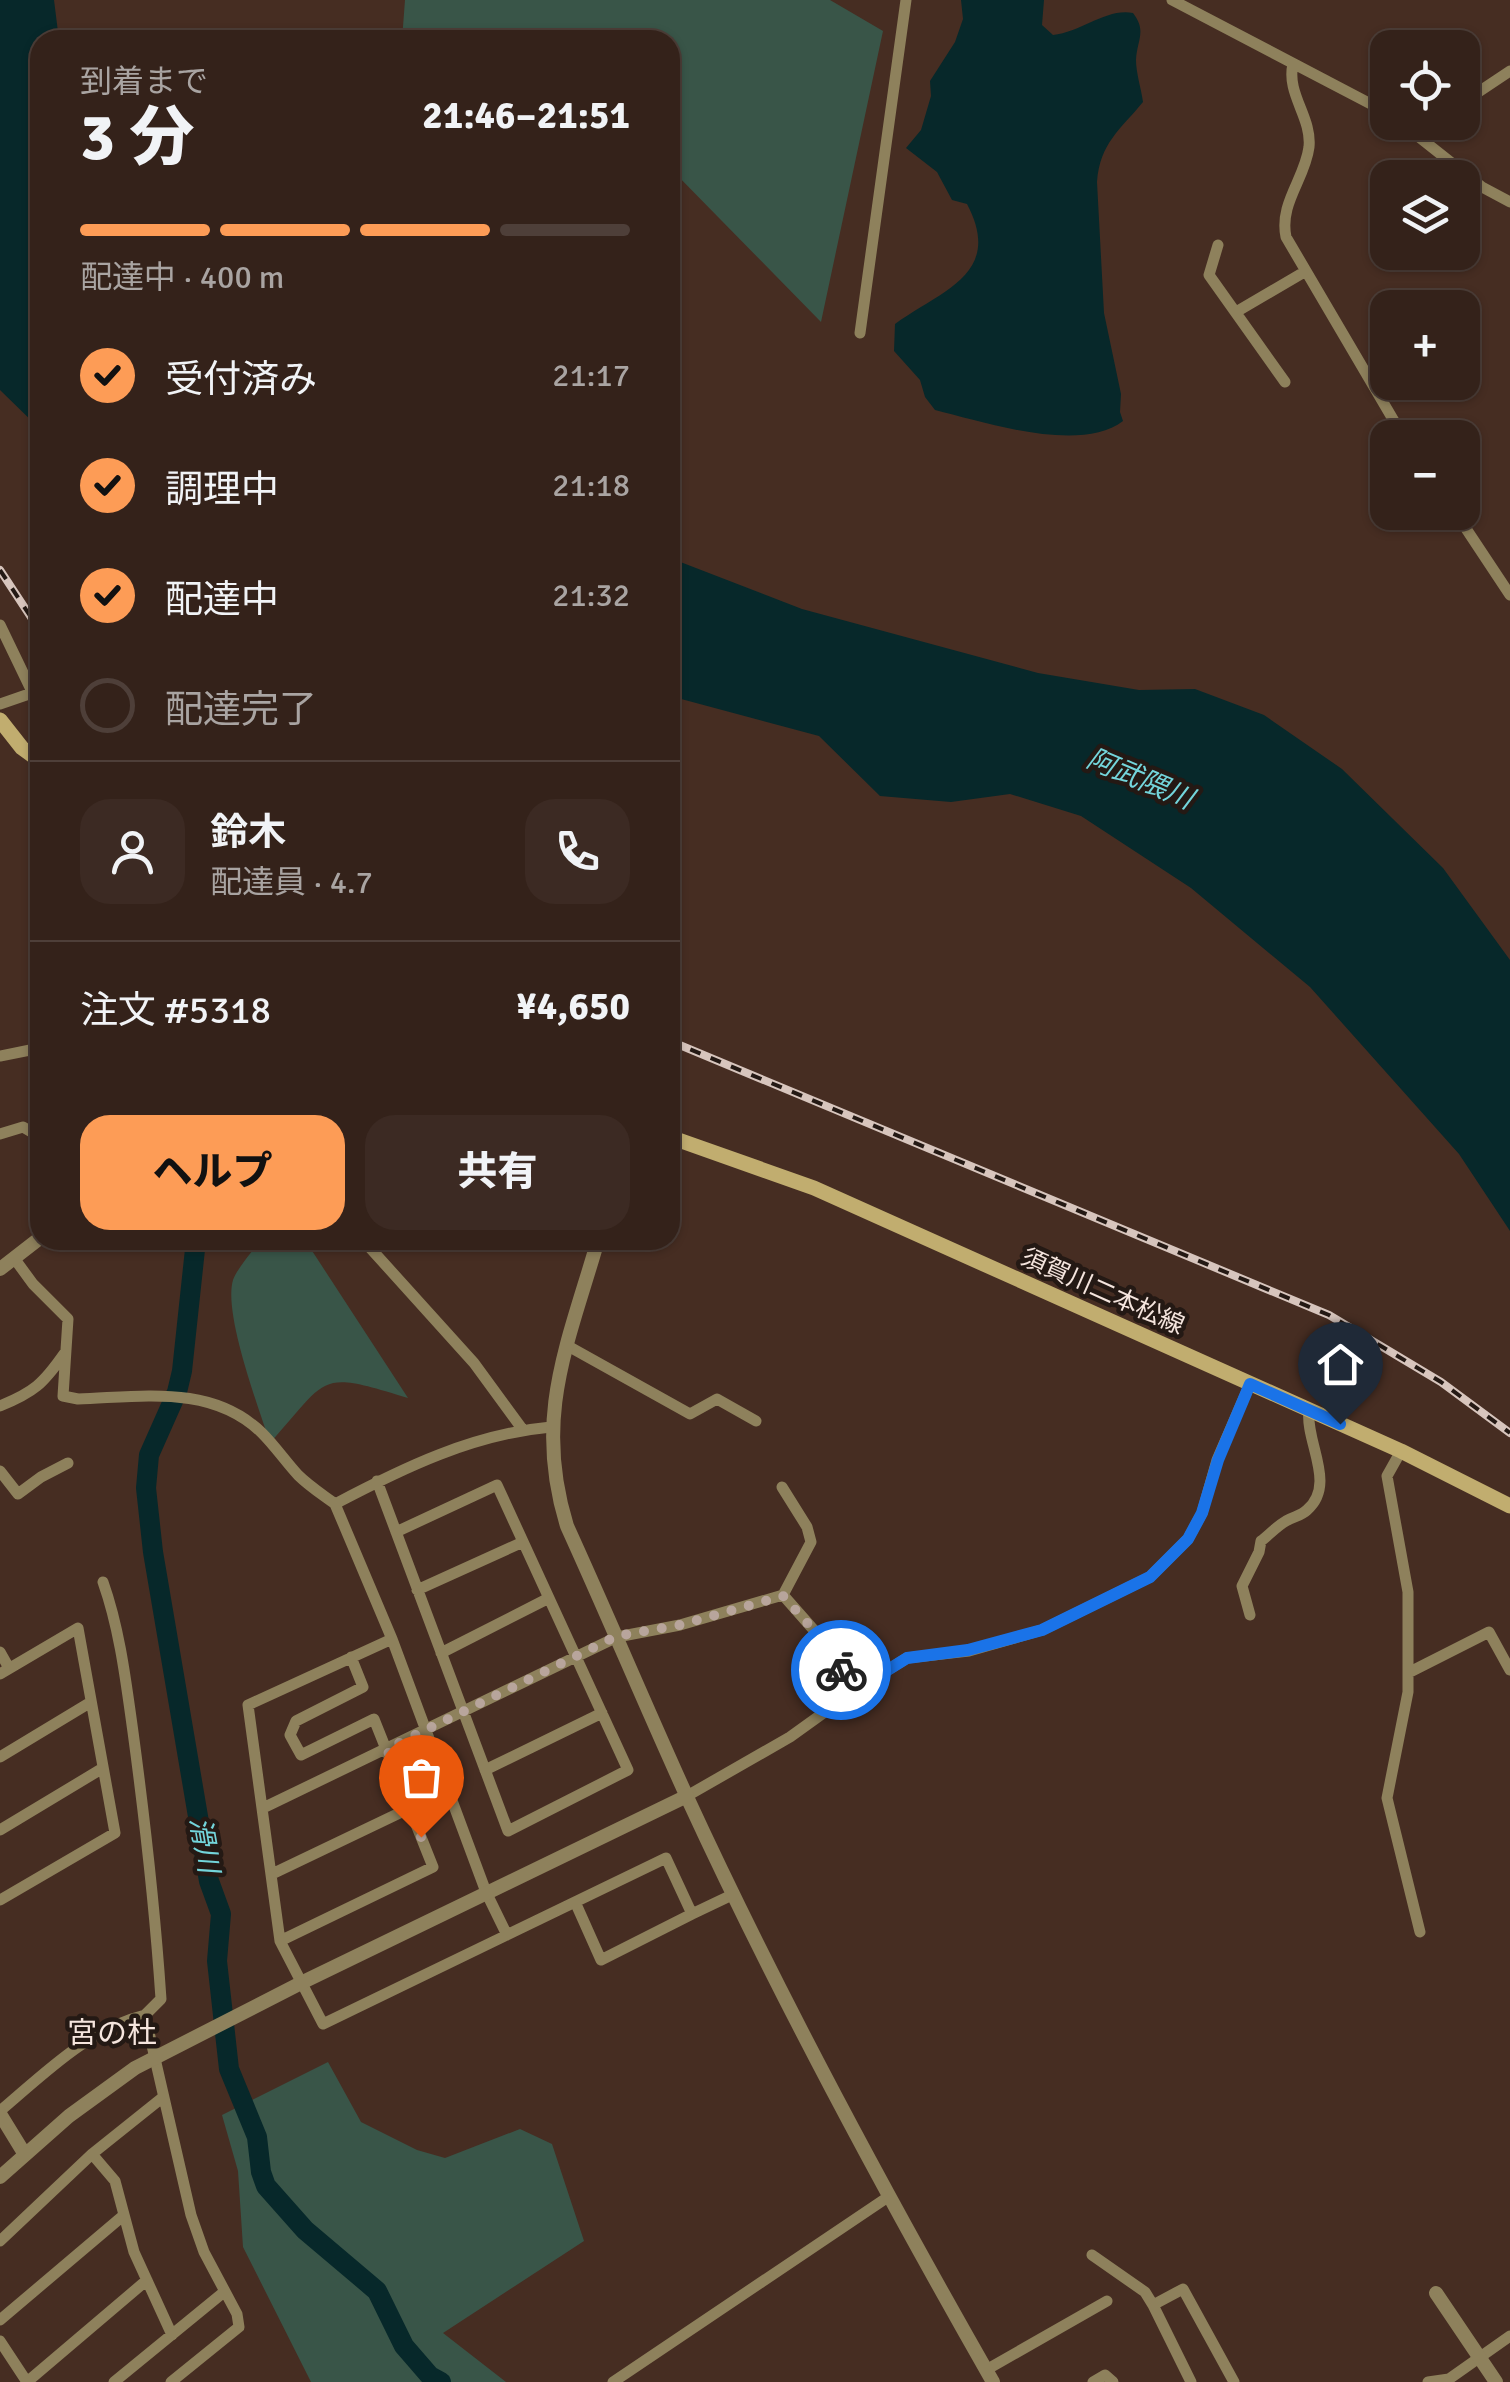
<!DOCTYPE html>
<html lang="ja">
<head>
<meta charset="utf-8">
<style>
	body { margin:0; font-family:Signika,"Noto Sans JP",sans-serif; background:#3c2a23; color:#f1f3f6; height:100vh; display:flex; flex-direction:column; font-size:38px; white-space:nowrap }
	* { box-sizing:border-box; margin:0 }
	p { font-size:32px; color:#a9a4a2 }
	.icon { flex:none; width:55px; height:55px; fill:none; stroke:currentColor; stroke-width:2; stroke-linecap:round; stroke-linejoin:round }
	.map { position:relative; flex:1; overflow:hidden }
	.side { position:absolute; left:30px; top:30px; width:650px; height:1220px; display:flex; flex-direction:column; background:#34221a; border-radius:30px; box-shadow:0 2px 8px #0004,0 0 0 2px #4e3f39 }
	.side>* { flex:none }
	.fabs { position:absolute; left:1370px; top:30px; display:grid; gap:20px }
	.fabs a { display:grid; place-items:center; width:110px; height:110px; border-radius:20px; background:#34221a; box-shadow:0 2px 8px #0004,0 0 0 2px #4e3f39; font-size:50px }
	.pin { position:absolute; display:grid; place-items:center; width:85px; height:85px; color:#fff; margin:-102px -42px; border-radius:50% 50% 50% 0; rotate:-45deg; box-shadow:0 0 10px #0007 }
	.pin .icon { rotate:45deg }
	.courier { position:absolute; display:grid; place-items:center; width:100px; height:100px; margin:-50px; border:8px solid #1a73e8; border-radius:50%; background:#fff; color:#222; box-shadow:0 2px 12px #0007 }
	.overview em { font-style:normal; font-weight:800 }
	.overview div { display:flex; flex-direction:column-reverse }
	.overview { display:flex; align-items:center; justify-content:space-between; height:170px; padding:0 50px }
	h1 { font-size:65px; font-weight:800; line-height:75px }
	.bar { display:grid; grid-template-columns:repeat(4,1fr); gap:15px 10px; align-content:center; height:120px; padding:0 50px }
	.bar i { height:12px; border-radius:8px; background:#4e3f39 }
	.bar .selected { background:#fd9c56 }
	.bar p { grid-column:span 4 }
	.line { display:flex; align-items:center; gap:25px; padding:0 50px; border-top:2px solid #4e3f39 }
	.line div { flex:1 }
	.round { display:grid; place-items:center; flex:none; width:105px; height:105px; border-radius:30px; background:#3c2a23 }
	ol { padding:0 50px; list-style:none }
	li { display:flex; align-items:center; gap:30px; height:110px }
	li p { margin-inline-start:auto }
	li .icon { padding:10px; border-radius:50%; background:#fd9c56; color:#111; stroke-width:4 }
	li:last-child { color:#a9a4a2 }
	li i { width:55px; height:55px; border:5px solid #4e3f39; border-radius:50% }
	.primary-button { display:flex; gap:20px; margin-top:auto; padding:20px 50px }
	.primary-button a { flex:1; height:115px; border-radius:30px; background:#fd9c56; color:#111; font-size:40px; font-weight:800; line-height:115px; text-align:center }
	.primary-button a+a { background:#3c2a23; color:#f1f3f6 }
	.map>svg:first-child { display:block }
</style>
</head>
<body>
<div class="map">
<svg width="1510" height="2382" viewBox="0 0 1510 2382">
	<rect width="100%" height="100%" fill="#462d22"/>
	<path fill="#395548" d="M 405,0 L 830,0 L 883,31 L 821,322 L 670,168 L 670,40 L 402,40 Z
		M 260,1240 L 305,1240 L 408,1398 C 317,1370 330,1376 270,1443 C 259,1408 223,1314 233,1280 C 238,1267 252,1252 260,1240 Z
		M 328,2062 L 361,2122 L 417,2150 L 445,2158 L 520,2129 L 552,2144 L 584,2241 L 443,2333 L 506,2382 L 311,2382 L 243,2247 L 238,2171 L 222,2115 Z"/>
	<path fill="#07282a" d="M 0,0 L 54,0 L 59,40 L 40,40 L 40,429 L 0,390 Z
		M 961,0 L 1044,0 L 1042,25 L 1053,35 C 1082,32 1106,8 1133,13 C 1147,31 1137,40 1136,60 C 1136,73 1141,88 1143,102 C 1120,130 1100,143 1097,182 L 1104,313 L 1121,394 L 1120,412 L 1123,421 C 1080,454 984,422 935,410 L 925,397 L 920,380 L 894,351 L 895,324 C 942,290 1004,274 967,204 L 952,200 L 937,172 L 906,148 L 921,130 L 931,96 L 930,81 L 955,42 L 963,19 Z
		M 670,558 L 802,609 L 1038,673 L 1139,690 L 1195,689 L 1264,715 L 1342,769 L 1443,868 L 1510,960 L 1510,1231 L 1459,1154 L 1310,987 L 1191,888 L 1081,816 L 1010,794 L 951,802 L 880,796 L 819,736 L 670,696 Z"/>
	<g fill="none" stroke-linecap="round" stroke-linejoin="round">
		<path stroke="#07282a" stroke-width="20" d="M 196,1240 L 182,1371 L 177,1392 L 149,1455 L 146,1488 L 153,1552 L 209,1881 L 221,1914 L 217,1961 L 229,2069 L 257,2137 L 261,2172 L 266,2186 L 305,2230 L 377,2291 L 404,2346 L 430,2376 L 441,2382"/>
		<path stroke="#8e815c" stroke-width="11" d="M 1172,0 L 1388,113
			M 1293,64 C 1286,94 1312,117 1309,147 C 1305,179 1279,203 1286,237 L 1404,438
			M 1462,103 L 1510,71
			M 1400,122 L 1482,187 L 1510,202
			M 1416,134 L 1433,122
			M 1218,245 L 1209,275 L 1285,382
			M 1236,312 L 1306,271
			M 860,333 L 906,0
			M 1455,512 L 1510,595
			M 0,625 L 40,708
			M 0,704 L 32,693
			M 0,1056 L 40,1048
			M 0,1134 L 23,1127 L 40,1137
			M 363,1240 L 474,1363 L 523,1430
			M 14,1258 L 33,1284 L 68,1319 L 63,1396 L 78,1399 C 142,1397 212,1384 262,1433 C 275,1446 286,1462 298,1475 C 309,1486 323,1495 335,1504
			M 568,1346 L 690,1414 L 717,1399 L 756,1421
			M 0,1406 C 34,1392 43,1384 64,1354
			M 1401,1451 L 1387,1476 L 1408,1592 L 1408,1692 L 1387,1798 L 1420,1932
			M 0,1471 L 18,1494 L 41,1477 L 68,1463
			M 377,1481 L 508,1831 L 628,1770 L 497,1485 L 396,1532
			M 782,1487 L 807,1527 L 811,1542 L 783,1595 L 827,1645 L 854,1691
			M 103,1582 C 120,1630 126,1682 133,1732 C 145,1821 155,1910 161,1999 L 145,2015 L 191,2215 L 204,2252 L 237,2314 L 239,2327 L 171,2382
			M 417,1590 L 523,1542
			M 1250,1615 L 1242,1586 L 1259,1552 L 1261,1541 C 1269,1535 1277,1526 1286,1521 C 1294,1516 1301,1516 1307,1510 C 1337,1484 1305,1442 1309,1411
			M 392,1639 L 248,1705 L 280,1941 L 323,2024 L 666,1858 L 692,1914 L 601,1960 L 576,1904
			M 0,1652 L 9,1668
			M 441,1653 L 549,1598
			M 1408,1673 L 1489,1632 L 1510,1670
			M 0,1674 L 78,1628 L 115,1833 L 0,1900
			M 0,1757 L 91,1702
			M 485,1770 L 602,1713
			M 687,1796 L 790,1737 L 854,1691 L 907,1658 L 969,1651 L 1042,1630 L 1150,1577 L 1188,1539 L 1202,1513 L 1217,1460 L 1250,1384
			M 263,1808 L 617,1637 L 680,1625 L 783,1595
			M 0,1830 L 103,1768
			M 272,1874 L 410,1808
			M 692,1914 L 734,1894
			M 507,1935 L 486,1892 L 392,1639 L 335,1504 C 403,1468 473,1434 551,1427
			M 280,1941 L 433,1867 L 374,1719 L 301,1755 L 290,1735 L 296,1721 L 363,1687 L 351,1657
			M 0,2111 C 44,2074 88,2029 145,2015
			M 92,2154 L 115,2181 L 134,2252 L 172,2335
			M 0,2241 L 92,2154 L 162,2098
			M 1092,2255 L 1145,2292 L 1153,2305
			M 0,2320 L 124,2215
			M 0,2341 L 27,2382 L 147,2280
			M 986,2370 L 1107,2301
			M 114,2382 L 224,2292
			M 613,2382 L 888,2197
			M 1093,2382 L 1105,2375 L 1113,2382
			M 1191,2382 L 1153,2305 L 1183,2289 L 1234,2382
			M 1428,2382 L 1449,2379 L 1510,2336"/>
		<path stroke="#8e815c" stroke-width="14" d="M 598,1240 C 568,1344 533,1417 567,1526 C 608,1616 646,1707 687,1797 C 779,1997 884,2191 993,2382
			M 0,1269 L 40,1238
			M 0,2114 L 24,2153
			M 0,2177 L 69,2116 L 135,2068 L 303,1982 L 687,1796
			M 1436,2293 L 1496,2382"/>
		<path stroke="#c1ad6f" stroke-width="15" d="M 0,720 L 22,748 L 40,761
			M 670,1137 L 814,1188 L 1401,1451 L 1510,1506"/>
		<defs>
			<path id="rail" d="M 0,570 L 40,631
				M 670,1041 L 1329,1315 L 1441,1382 L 1510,1433"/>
		</defs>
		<use href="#rail" stroke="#d7c5bd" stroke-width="8"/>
		<use href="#rail" stroke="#241914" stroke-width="4" stroke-dasharray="11" stroke-linecap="butt"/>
	</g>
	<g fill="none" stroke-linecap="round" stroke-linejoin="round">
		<path stroke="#b8a59c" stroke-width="10" stroke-dasharray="0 18" d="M 421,1837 L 387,1749 L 617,1636 L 680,1625 L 783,1596 L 827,1645 L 841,1670"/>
		<path stroke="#1a73e8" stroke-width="12" d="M 841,1670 L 854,1691 L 907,1658 L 968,1650 L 1042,1630 L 1150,1577 L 1188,1539 L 1202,1513 L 1218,1460 L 1250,1384 L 1340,1424"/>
	</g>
	<g text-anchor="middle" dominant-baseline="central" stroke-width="9" stroke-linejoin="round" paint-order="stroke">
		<g font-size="25" fill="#f5e5de" stroke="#241914">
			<text transform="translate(1103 1291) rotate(24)">須賀川二本松線</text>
		</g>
		<g font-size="28" font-style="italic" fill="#73d5db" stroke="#241914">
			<text transform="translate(1140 779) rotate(23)">阿武隈川</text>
			<text transform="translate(204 1845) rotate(80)">滑川</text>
		</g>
		<g font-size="30" fill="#f5e5de" stroke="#241914">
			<text x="112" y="2033">宮の杜</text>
		</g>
	</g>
</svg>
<div class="fabs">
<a><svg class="icon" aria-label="locate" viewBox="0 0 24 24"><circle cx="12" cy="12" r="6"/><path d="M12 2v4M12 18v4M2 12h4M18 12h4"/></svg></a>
<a><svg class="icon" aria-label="layers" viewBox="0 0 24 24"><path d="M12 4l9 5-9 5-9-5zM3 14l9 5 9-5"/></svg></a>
<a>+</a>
<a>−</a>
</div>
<div class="pin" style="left:421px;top:1837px;background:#ea580c"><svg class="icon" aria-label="bag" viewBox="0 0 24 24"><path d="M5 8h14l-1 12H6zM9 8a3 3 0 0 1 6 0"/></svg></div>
<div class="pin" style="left:1340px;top:1424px;background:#1f2937"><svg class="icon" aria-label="home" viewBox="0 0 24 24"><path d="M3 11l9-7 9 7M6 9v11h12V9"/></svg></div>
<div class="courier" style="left:841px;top:1670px"><svg class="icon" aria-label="bike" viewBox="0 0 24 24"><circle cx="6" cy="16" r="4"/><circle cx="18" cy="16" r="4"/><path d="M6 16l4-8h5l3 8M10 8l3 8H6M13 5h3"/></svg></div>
<section class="side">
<div class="overview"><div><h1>3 分</h1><p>到着まで</p></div><em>21:46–21:51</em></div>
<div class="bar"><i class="selected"></i><i class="selected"></i><i class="selected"></i><i></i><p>配達中 · 400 m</p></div>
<ol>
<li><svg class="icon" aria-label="check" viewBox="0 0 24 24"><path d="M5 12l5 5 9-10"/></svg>受付済み<p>21:17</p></li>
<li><svg class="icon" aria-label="check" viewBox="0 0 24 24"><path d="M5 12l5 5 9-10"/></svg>調理中<p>21:18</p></li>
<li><svg class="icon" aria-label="check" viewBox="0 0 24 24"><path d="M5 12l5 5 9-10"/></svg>配達中<p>21:32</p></li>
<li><i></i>配達完了</li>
</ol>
<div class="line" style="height:180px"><a class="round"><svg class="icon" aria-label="person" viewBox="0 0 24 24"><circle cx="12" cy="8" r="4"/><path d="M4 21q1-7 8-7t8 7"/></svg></a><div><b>鈴木</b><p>配達員 · 4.7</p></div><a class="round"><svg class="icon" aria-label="phone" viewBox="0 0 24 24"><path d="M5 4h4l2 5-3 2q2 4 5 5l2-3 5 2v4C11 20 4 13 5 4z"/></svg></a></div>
<div class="line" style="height:130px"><div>注文 #5318</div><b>¥4,650</b></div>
<div class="primary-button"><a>ヘルプ</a><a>共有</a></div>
</section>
</div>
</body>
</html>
